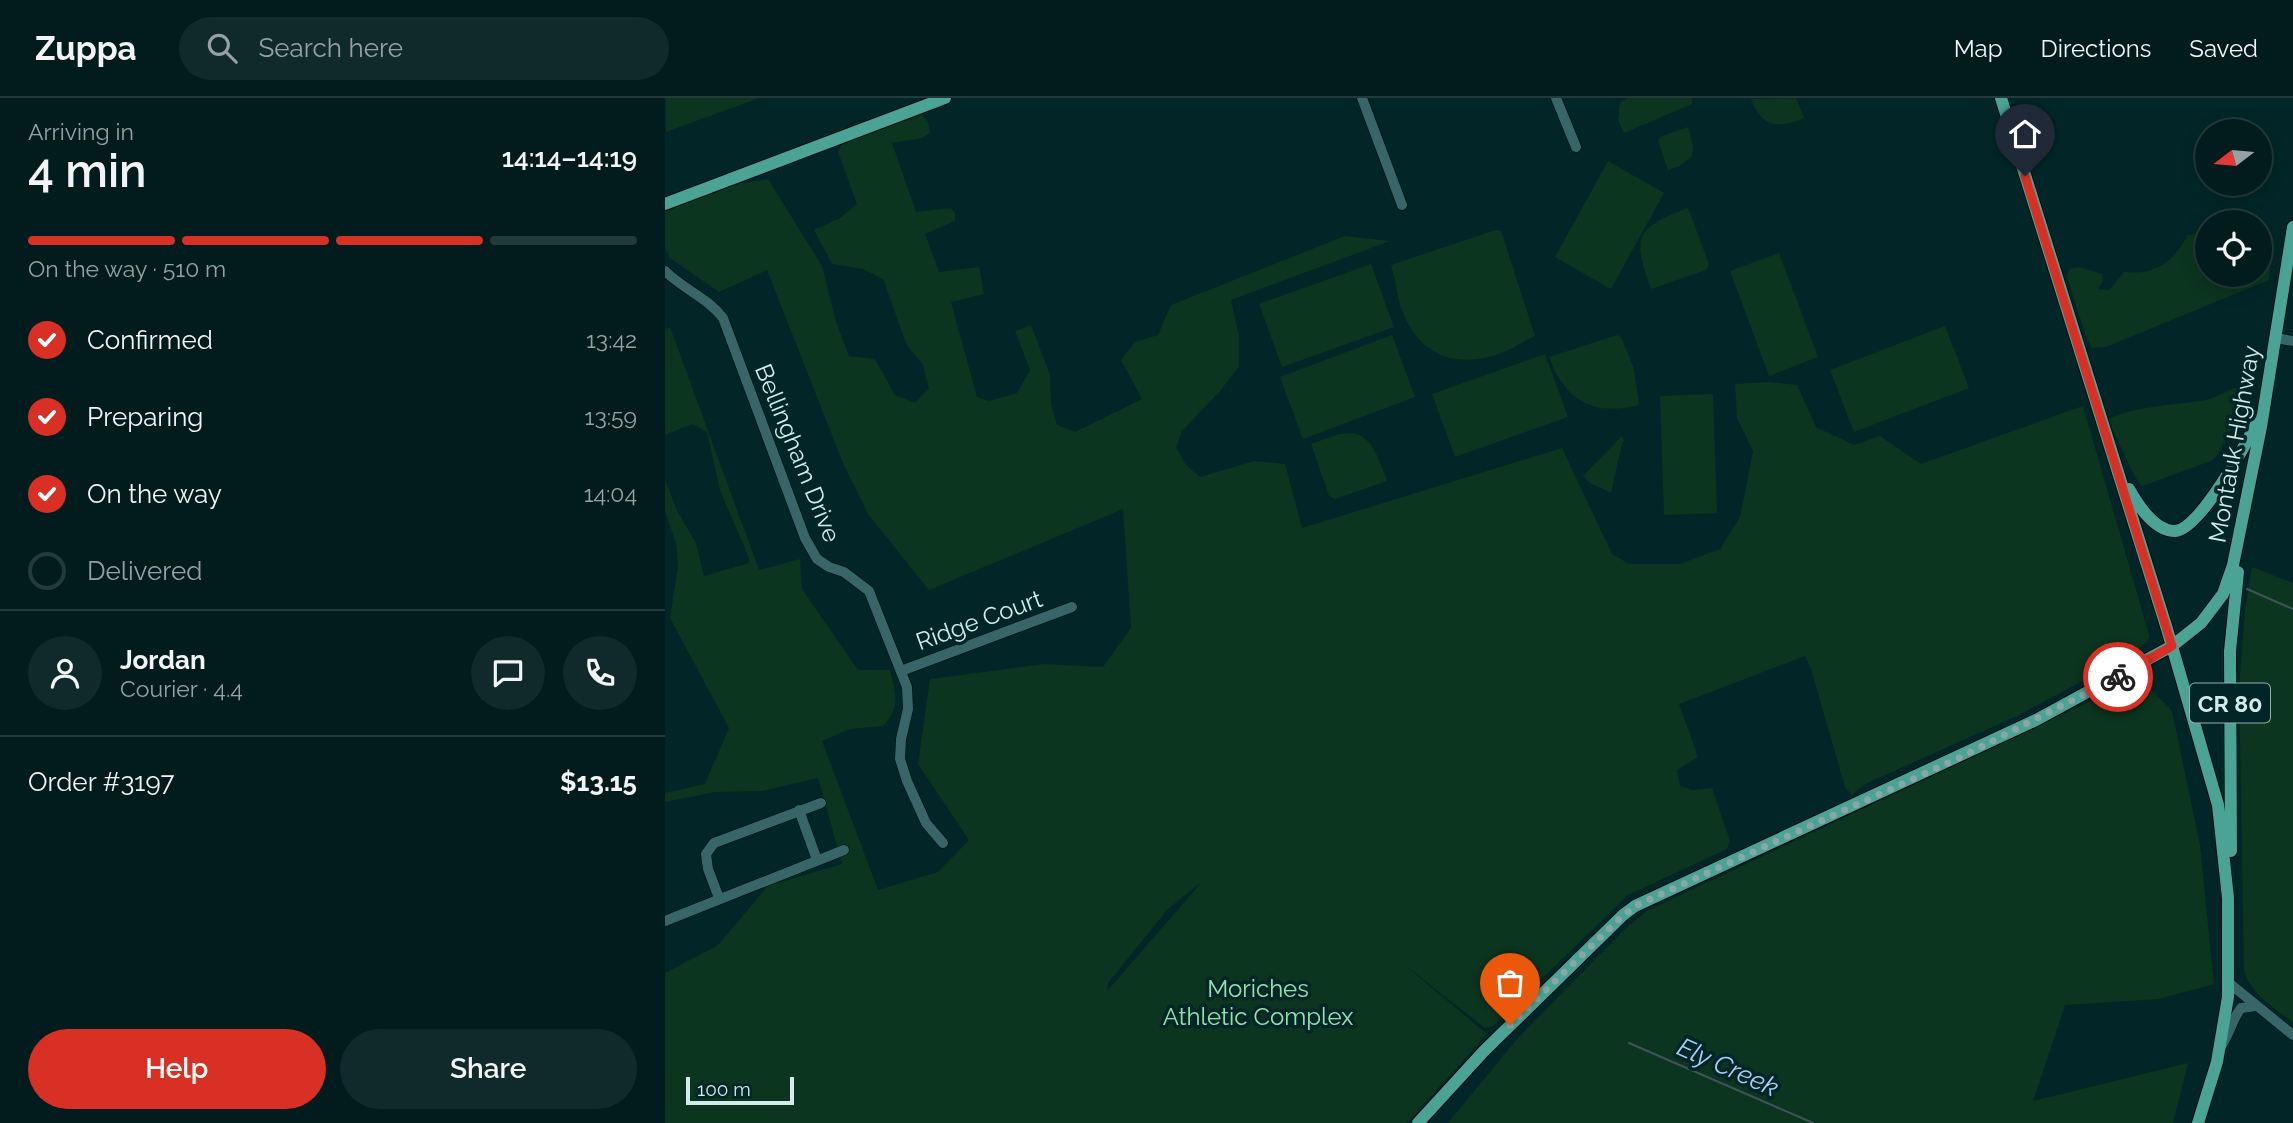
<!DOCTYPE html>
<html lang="en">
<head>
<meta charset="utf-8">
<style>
	body { margin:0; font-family:Raleway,sans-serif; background:#10292a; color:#f1f3f6; height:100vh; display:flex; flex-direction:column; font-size:26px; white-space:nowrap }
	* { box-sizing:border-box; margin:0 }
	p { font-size:23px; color:#96a1a4 }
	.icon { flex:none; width:38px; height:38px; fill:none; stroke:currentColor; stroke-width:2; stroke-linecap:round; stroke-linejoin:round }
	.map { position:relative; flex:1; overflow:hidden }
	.details { display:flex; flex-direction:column; background:#021c1d; width:665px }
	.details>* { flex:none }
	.needle { width:46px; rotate:254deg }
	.controls { position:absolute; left:1530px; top:21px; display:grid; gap:14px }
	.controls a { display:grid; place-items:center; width:77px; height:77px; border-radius:50%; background:#021c1d; box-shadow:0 4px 18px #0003,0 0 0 2px #233a3b; font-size:35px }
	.scale { position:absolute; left:21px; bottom:18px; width:108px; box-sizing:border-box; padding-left:7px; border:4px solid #d3ebeb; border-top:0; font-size:19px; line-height:24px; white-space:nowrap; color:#d3ebeb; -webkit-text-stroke:5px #022627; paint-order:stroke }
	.pin { position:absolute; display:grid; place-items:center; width:60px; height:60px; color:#fff; margin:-72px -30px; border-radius:50% 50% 50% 0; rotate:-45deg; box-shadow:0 0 7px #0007 }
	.pin .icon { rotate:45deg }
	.courier { position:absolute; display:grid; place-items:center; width:70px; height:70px; margin:-35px; border:5px solid #d93025; border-radius:50%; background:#fff; color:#222; box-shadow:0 2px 9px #0007 }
	.headline em { font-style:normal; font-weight:600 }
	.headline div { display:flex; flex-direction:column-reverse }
	.headline { display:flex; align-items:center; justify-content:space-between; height:119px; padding:0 28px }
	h1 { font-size:46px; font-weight:600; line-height:52px }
	.bar { display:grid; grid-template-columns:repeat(4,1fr); gap:10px 7px; align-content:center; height:84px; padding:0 28px }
	.bar i { height:9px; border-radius:5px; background:#233a3b }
	.bar .selected { background:#d93025 }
	.bar p { grid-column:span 4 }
	.line { display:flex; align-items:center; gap:18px; padding:0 28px; border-top:2px solid #233a3b }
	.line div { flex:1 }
	.round { display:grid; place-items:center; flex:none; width:74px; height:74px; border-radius:37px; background:#10292a }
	ol { padding:0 28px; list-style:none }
	li { display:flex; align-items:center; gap:21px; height:77px }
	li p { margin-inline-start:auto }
	li .icon { padding:7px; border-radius:50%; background:#d93025; color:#fff; stroke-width:4 }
	li:last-child { color:#96a1a4 }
	li i { width:38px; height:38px; border:4px solid #233a3b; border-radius:50% }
	.primary-button { display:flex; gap:14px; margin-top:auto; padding:14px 28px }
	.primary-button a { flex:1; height:80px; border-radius:42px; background:#d93025; color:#fff; font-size:28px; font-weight:600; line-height:80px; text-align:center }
	.primary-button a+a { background:#10292a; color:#f1f3f6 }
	header { display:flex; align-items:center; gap:42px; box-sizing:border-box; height:98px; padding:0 35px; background:#021c1d; border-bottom:2px solid #233a3b }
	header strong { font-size:33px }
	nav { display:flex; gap:38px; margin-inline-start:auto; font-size:24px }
	.search { width:490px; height:63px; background:#10292a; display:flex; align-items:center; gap:18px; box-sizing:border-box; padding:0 24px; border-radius:38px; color:#96a1a4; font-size:26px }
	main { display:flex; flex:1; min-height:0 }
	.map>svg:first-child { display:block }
</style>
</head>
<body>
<header>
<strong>Zuppa</strong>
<div class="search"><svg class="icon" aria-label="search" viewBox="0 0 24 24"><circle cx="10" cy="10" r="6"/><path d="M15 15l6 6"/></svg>Search here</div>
<nav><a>Map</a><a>Directions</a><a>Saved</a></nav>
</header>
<main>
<section class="details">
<div class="headline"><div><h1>4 min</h1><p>Arriving in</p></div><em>14:14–14:19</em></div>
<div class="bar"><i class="selected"></i><i class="selected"></i><i class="selected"></i><i></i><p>On the way · 510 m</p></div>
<ol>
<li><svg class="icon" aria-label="check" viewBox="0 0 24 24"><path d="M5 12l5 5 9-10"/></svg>Confirmed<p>13:42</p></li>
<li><svg class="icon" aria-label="check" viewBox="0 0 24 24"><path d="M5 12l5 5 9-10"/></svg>Preparing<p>13:59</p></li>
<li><svg class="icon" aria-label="check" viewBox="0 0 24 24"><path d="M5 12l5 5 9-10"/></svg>On the way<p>14:04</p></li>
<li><i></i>Delivered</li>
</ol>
<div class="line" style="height:126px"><a class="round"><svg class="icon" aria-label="person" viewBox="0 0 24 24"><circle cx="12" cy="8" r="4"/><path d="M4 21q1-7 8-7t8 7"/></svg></a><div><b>Jordan</b><p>Courier · 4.4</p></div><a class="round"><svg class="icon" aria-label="chat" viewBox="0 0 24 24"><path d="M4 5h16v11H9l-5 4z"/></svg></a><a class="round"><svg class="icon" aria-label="phone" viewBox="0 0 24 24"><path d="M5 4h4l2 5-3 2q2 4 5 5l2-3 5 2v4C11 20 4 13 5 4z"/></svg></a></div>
<div class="line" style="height:91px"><div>Order #3197</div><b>$13.15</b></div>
<div class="primary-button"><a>Help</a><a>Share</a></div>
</section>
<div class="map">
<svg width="1628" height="1025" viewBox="0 0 1628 1025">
	<rect width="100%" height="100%" fill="#022627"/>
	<path fill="#0b351e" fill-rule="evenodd" d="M 0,0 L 94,0 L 1,34 Z
		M 962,0 L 1027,0 L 1027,6 L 959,35 L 953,22 L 955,5 Z
		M 1131,0 L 1139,20 C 1113,31 1097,30 1086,1 Z
		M 257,17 L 263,24 L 265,35 L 257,40 L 227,45 L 251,114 L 286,110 L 290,115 L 290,123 L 260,136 L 274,174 L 314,169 L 319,196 L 286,204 L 312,299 L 324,303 L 352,295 L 365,272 L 350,233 L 366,227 L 385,277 L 386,306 L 392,327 L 410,334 L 477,301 L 456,262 L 470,244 L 493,237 L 506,207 L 680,138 L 725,143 L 566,202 L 574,238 L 574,269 L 555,293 L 517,333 L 511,349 L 521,367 L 535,379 L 589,363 L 620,366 L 637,430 L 897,350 L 947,456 L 964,466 L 1015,466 L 1055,451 L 1075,419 L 1088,353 L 1072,320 L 1070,286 L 1104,284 L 1132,287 L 1151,329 L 1189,347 L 1215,338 L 1256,366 L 1418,308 L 1485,540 L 1468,556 L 1352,618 L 1200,686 L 1187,697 L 1180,689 L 1146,571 L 1140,558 L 1014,606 L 1033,659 L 1012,672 L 1015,688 L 1027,692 L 1047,690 L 1065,743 L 1062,751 L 963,797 L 828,928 L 820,930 L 736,864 L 822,936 L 742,1025 L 0,1025 L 0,875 L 52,848 L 103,788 L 177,766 L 153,680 L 97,693 L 50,694 L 0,704 L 0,695 L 40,686 L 64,630 L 5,520 L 13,468 L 11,445 L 0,413 L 0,381 L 12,413 L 31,445 L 39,478 L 84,465 L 84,460 L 55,392 L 42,334 L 27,326 L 0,337 L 0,231 L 5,229 L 94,472 L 135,461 L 137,491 L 193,572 L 225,572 C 231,596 236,608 218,628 L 185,631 L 157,643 L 213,792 L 273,774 L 304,742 L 253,666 L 265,581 L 380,566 L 438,569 L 466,530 L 458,411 L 264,492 L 203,416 L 178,365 L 102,172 L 54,194 L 5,160 L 0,149 L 0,112 L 68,87 L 103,81 L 157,168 L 171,224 L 184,258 L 210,261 L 230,297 L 250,305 L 264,290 L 257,265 L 242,248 L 218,181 L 198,171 L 167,166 L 149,132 L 175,120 L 192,106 L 173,54 L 177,46 ZM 535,785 L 535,786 L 443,892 L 443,885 L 502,812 Z
		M 1023,29 L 1028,48 L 1027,58 L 1015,68 L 1003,72 L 993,43 L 995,39 Z
		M 943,63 L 999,95 L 946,191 L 890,159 Z
		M 1023,110 L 1044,166 L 1041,172 L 986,191 C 967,138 970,130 1023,110 Z
		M 1542,127 L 1542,177 L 1594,177 L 1594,148 L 1608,139 L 1604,182 L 1441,249 L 1427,250 L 1421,238 L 1402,179 L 1404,171 L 1414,169 L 1437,176 L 1438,183 L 1433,191 L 1444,192 L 1459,174 C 1492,177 1507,165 1523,137 L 1536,135 Z
		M 831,132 L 836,133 L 870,238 C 858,243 848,251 836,255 C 793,271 756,259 738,215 C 732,200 731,183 726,167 Z
		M 1114,155 L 1153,259 L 1104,278 L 1065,173 Z
		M 706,166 L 729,229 L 617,269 L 594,206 Z
		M 1280,228 L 1304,290 L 1189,334 L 1165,272 Z
		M 727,237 L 750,299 L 638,341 L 615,279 Z
		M 952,237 L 956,239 L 969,271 L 974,307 C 928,319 900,302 884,259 Z
		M 880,256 L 903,319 L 790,359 L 767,296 Z
		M 1572,289 L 1583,295 L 1579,308 L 1551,359 L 1546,363 L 1477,388 C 1470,383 1449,333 1443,321 C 1472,308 1510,307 1541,302 C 1551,300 1562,293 1572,289 Z
		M 1048,296 L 1052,415 L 999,417 L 995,298 Z
		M 674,336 C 679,336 687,335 691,336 C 710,342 716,367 722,383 L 670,401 L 664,398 L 646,346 Z
		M 957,338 L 959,343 L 957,346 L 946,395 L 925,385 L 918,378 Z
		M 1587,469 L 1628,485 L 1628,924 C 1609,910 1585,896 1579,872 L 1574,589 L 1580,512 Z
		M 1474,580 L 1507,613 L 1535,747 L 1549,886 L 1494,901 L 1400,907 L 1368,1003 L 1523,965 L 1508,1025 L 783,1025 L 852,941 L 961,830 L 982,813 Z"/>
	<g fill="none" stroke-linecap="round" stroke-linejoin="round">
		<path stroke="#41525a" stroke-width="2" d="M 1582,491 L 1628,511
			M 964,945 L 1148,1025"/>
		<defs>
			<path id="minor" d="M 697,0 L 737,107
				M 891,0 L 911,49
				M 0,173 C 18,191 43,200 58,220 L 140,440 L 152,461 L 164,469 L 179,474 L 204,493 L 242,589 L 243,611 L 236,641 L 235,661 L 242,683 L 261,725 L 278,745
				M 1610,240 L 1628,243
				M 236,573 L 407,509
				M 134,712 L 152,762
				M 54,800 L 43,771 L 41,756 L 49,745 L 156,705
				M 0,823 L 179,752
				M 1564,885 L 1628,937
				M 1554,951 C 1565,937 1566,923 1576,910 L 1591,908"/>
			<path id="major" d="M 1336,0 L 1502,531 L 1553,707 L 1563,800 L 1563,899 L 1552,964 L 1533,1025
				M 0,106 L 280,0
				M 1464,391 C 1473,407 1489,433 1510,433 C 1535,432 1582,344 1593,322
				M 1566,753 L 1565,553 L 1573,474
				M 753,1025 L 819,953 L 958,817 L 970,808 L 1371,622 L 1507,548 L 1536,525 L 1558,496 L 1568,467 L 1596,329 L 1628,129"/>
		</defs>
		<use href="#minor" stroke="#000d0e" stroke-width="11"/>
		<use href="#major" stroke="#000d0e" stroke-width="14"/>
		<use href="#minor" stroke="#386567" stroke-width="10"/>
		<use href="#major" stroke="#4ba395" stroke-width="12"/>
	</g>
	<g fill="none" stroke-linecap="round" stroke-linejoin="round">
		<path stroke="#8aa6a6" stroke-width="7" stroke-dasharray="0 12.6" d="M 845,927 L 952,823 L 970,808 L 1298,658 L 1453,579"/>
		<path stroke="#d93025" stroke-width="9" d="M 1360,78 L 1507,548 L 1453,579"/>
	</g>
	<g text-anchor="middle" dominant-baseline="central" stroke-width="7" stroke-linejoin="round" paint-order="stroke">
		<rect fill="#022627" stroke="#94b0b0" stroke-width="2" x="1525" y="585.5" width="80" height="39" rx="5"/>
		<g font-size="23" font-weight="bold" fill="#d3ebeb">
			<text x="1565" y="605">CR 80</text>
		</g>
		<g font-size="24" fill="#d3ebeb" stroke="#022627">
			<text transform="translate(1569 346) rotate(-80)">Montauk Highway</text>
			<text transform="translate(133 355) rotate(68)">Bellingham Drive</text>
			<text transform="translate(314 522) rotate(-20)">Ridge Court</text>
		</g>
		<g font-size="24" fill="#8de5ac" stroke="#022627">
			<text x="593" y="890">Moriches<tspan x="593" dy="28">Athletic Complex</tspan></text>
		</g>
		<g font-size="26" font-style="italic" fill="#a3d1f5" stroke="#022627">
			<text transform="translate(1063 969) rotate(24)">Ely Creek</text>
		</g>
	</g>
</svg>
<div class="controls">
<a><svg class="needle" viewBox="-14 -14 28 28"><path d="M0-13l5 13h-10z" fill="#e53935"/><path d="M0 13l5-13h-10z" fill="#96a1a4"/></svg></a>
<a><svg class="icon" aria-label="locate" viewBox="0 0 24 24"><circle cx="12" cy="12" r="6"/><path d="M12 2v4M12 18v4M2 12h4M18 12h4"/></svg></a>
</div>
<div class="scale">100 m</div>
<div class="pin" style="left:845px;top:927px;background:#ea580c"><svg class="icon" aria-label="bag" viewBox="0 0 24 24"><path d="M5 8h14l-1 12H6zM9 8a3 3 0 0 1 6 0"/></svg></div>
<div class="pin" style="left:1360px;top:78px;background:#1f2937"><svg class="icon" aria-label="home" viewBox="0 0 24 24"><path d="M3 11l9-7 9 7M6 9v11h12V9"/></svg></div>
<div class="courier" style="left:1453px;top:579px"><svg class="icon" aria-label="bike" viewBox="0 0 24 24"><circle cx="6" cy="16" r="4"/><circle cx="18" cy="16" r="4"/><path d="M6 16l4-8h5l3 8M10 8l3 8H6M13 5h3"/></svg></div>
</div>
</main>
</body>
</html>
